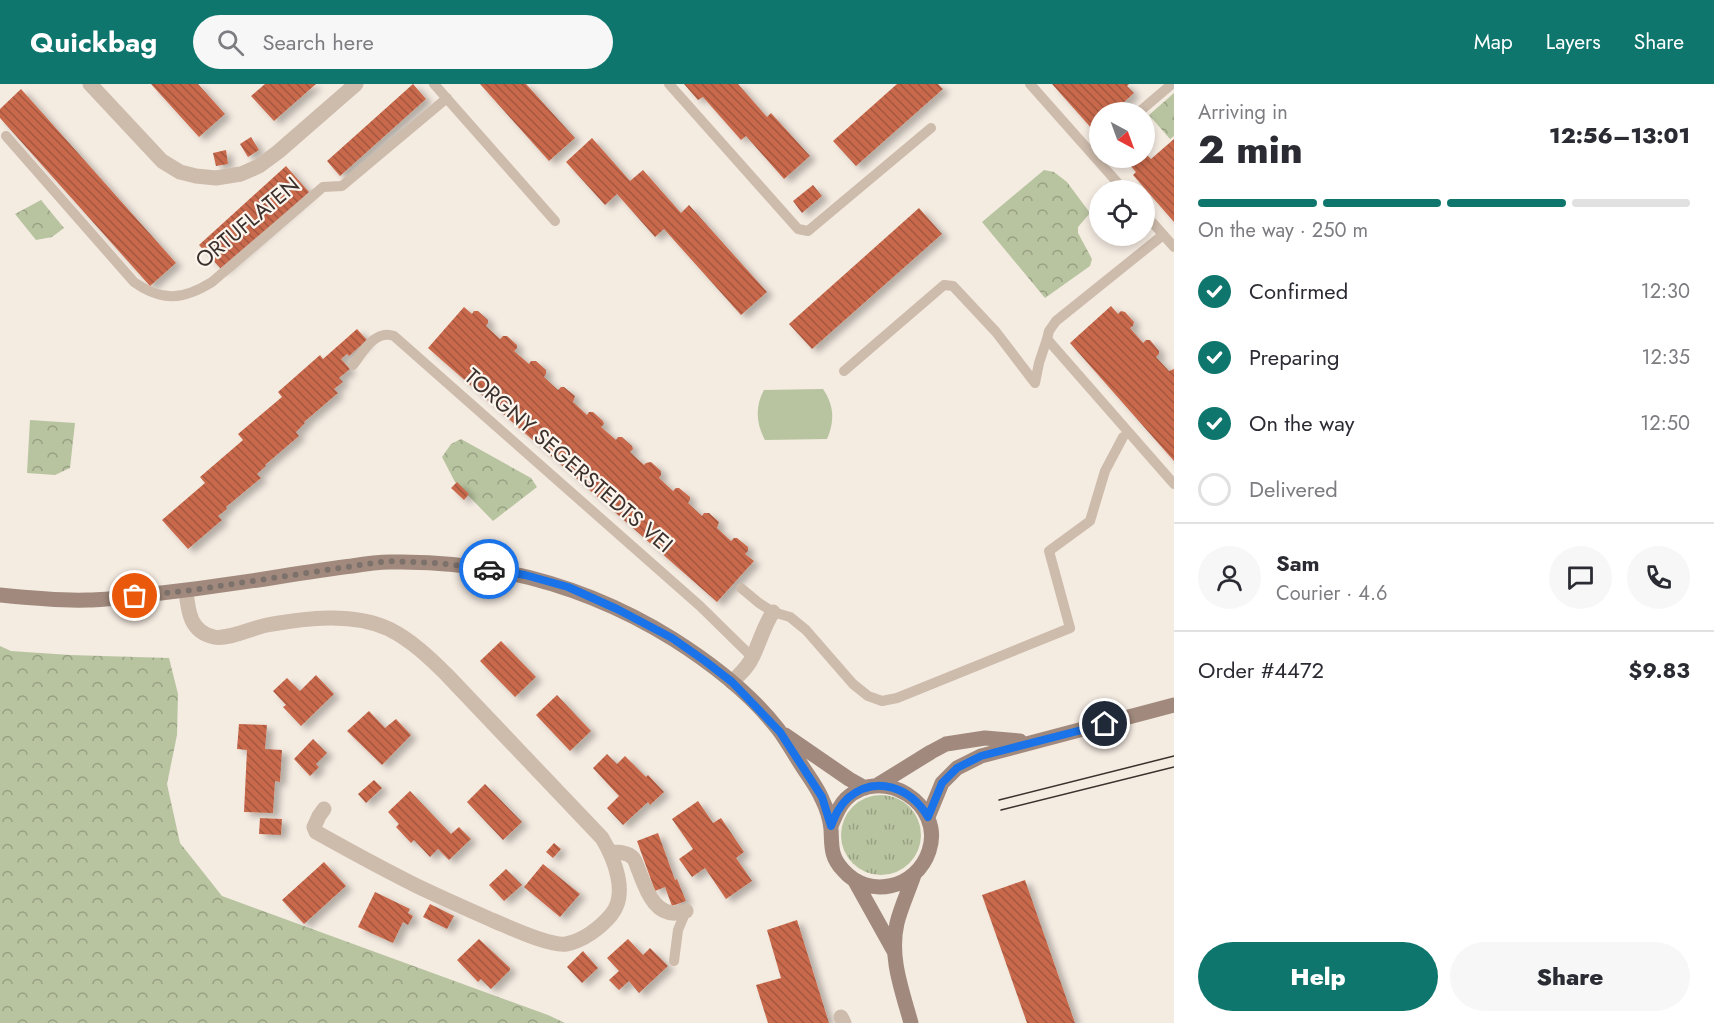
<!DOCTYPE html>
<html lang="en">
<head>
<meta charset="utf-8">
<style>
	body { margin:0; font-family:Jost,sans-serif; background:#f7f7f7; color:#2b2b33; height:100vh; display:flex; flex-direction:column; font-size:22px; white-space:nowrap }
	* { box-sizing:border-box; margin:0 }
	p { font-size:20px; color:#7c7c81 }
	.icon { flex:none; width:33px; height:33px; fill:none; stroke:currentColor; stroke-width:2; stroke-linecap:round; stroke-linejoin:round }
	.map { position:relative; flex:1; overflow:hidden }
	.side { display:flex; flex-direction:column; background:#fff; width:540px }
	.side>* { flex:none }
	.needle { width:39px; rotate:139deg }
	.buttons { position:absolute; left:1089px; top:18px; display:grid; gap:12px }
	.buttons a { display:grid; place-items:center; width:66px; height:66px; border-radius:50%; background:#fff; box-shadow:0 3px 9px #0003; font-size:30px }
	.pin { position:absolute; display:grid; place-items:center; width:51px; height:51px; color:#fff; margin:-26px; border:3px solid #fff; border-radius:50%; box-shadow:0 2px 6px #0007 }
	.courier { position:absolute; display:grid; place-items:center; width:60px; height:60px; margin:-30px; border:4px solid #1a73e8; border-radius:50%; background:#fff; color:#222; box-shadow:0 2px 8px #0007 }
	.summary em { font-style:normal; font-weight:800 }
	.summary div { display:flex; flex-direction:column-reverse }
	.summary { display:flex; align-items:center; justify-content:space-between; height:102px; padding:0 24px }
	h1 { font-size:39px; font-weight:800; line-height:45px }
	.bar { display:grid; grid-template-columns:repeat(4,1fr); gap:9px 6px; align-content:center; height:72px; padding:0 24px }
	.bar i { height:8px; border-radius:4px; background:#e1e1e2 }
	.bar .on { background:#0f766e }
	.bar p { grid-column:span 4 }
	.line { display:flex; align-items:center; gap:15px; padding:0 24px; border-top:2px solid #e1e1e2 }
	.line div { flex:1 }
	.round { display:grid; place-items:center; flex:none; width:63px; height:63px; border-radius:32px; background:#f7f7f7 }
	ol { padding:0 24px; list-style:none }
	li { display:flex; align-items:center; gap:18px; height:66px }
	li p { margin-inline-start:auto }
	li .icon { padding:6px; border-radius:50%; background:#0f766e; color:#fff; stroke-width:4 }
	li:last-child { color:#7c7c81 }
	li i { width:33px; height:33px; border:3px solid #e1e1e2; border-radius:50% }
	.button { display:flex; gap:12px; margin-top:auto; padding:12px 24px }
	.button a { flex:1; height:69px; border-radius:36px; background:#0f766e; color:#fff; font-size:24px; font-weight:800; line-height:69px; text-align:center }
	.button a+a { background:#f7f7f7; color:#2b2b33 }
	header { display:flex; align-items:center; gap:36px; box-sizing:border-box; height:84px; padding:0 30px; background:#0f766e; color:#fff }
	header strong { font-size:28px }
	nav { display:flex; gap:33px; margin-inline-start:auto; font-size:21px }
	.search { width:420px; height:54px; background:#f7f7f7; display:flex; align-items:center; gap:15px; box-sizing:border-box; padding:0 21px; border-radius:33px; color:#7c7c81; font-size:22px }
	main { display:flex; flex:1; min-height:0 }
	.map>svg:first-child { display:block }
</style>
</head>
<body>
<header>
<strong>Quickbag</strong>
<div class="search"><svg class="icon" aria-label="search" viewBox="0 0 24 24"><circle cx="10" cy="10" r="6"/><path d="M15 15l6 6"/></svg>Search here</div>
<nav><a>Map</a><a>Layers</a><a>Share</a></nav>
</header>
<main>
<div class="map">
<svg width="1174" height="939" viewBox="0 0 1174 939">
	<defs>
		<pattern id="grass-tufts" width="24" height="20" patternUnits="userSpaceOnUse" patternTransform="scale(1.5)"><rect width="24" height="20" fill="#b8c4a0"/><path d="M3 7l-1-3M5 7V3M7 7l1-3M15 17l-1-3M17 17v-4M19 17l1-3" fill="none" stroke="#97a083"/></pattern>
		<pattern id="forest-crowns" width="20" height="18" patternUnits="userSpaceOnUse" patternTransform="scale(1.5)"><rect width="20" height="18" fill="#b8c4a0"/><path d="M2 6a3 3 0 1 1 6 0M12 15a3 3 0 1 1 6 0" fill="none" stroke="#97a083"/></pattern>
		<pattern id="building-back-hatch" width="6" height="6" patternUnits="userSpaceOnUse" patternTransform="scale(1.5)"><rect width="6" height="6" fill="#c8694b"/><path d="M-1 5l2 2M0 0l6 6M5-1l2 2" fill="none" stroke="#a4573f"/></pattern>
		<filter id="shadow"><feDropShadow dx="6" dy="4" stdDeviation="3" flood-color="#0004"/></filter>
	</defs>
	<rect width="100%" height="100%" fill="#f4ebe1"/>
	<path fill="url(#grass-tufts)" d="M841 751a40 40 0 1 1 80 0a40 40 0 1 1-80 0Z"/>
	<path fill="url(#forest-crowns)" d="M 1174,9 L 1174,52 L 1170,55 L 1149,31 Z
		M 1044,86 L 1054,88 L 1067,98 L 1090,129 L 1078,143 L 1078,149 L 1092,175 L 1090,182 L 1045,214 L 982,138 Z
		M 41,116 L 64,144 L 52,153 L 36,156 L 15,130 Z
		M 30,336 L 75,339 L 70,384 L 55,391 L 27,389 Z
		M 461,355 L 531,394 L 537,403 L 493,437 L 455,398 L 442,373 L 451,360 Z
		M 0,562 L 11,567 L 70,571 L 169,574 L 178,610 L 177,651 L 167,700 L 180,759 L 222,812 L 548,931 L 565,939 L 0,939 Z"/>
	<path fill="#b8c4a0" d="M 823,305 C 834,321 835,337 827,355 L 765,356 C 756,340 755,322 764,306 Z"/>
	<path fill="url(#building-back-hatch)" filter="url(#shadow)" d="M 151,0 L 198,0 L 225,30 L 199,53 Z
		M 265,0 L 316,0 L 274,37 L 251,12 Z
		M 413,0 L 426,15 L 340,92 L 327,77 Z
		M 480,0 L 526,0 L 575,54 L 549,77 Z
		M 684,0 L 738,0 L 767,33 L 771,29 L 810,72 L 784,95 L 746,52 L 741,56 L 703,13 L 698,16 Z
		M 897,0 L 938,0 L 943,5 L 856,82 L 833,57 Z
		M 1052,0 L 1129,0 L 1127,2 L 1134,9 L 1113,28 L 1100,28 L 1100,40 L 1093,46 Z
		M 21,5 L 176,179 L 150,202 L 0,34 L 0,25 Z
		M 251,53 L 259,66 L 248,73 L 240,60 Z
		M 592,54 L 630,97 L 643,86 L 681,129 L 689,121 L 767,208 L 741,231 L 664,145 L 655,153 L 617,110 L 605,121 L 566,78 Z
		M 1174,55 L 1174,138 L 1133,91 L 1136,88 L 1128,79 L 1135,74 L 1144,74 L 1144,68 L 1151,75 Z
		M 226,66 L 228,80 L 216,82 L 213,69 Z
		M 286,82 L 309,108 L 222,186 L 199,161 Z
		M 813,101 L 822,112 L 802,129 L 793,117 Z
		M 919,124 L 942,150 L 812,265 L 789,240 Z
		M 1111,222 L 1118,230 L 1121,227 L 1125,228 L 1134,238 L 1133,242 L 1130,244 L 1143,259 L 1146,256 L 1150,256 L 1159,267 L 1159,270 L 1156,273 L 1169,287 L 1174,285 L 1174,377 L 1070,259 Z
		M 464,223 L 472,230 L 474,227 L 478,227 L 488,236 L 488,239 L 486,242 L 500,255 L 503,252 L 507,252 L 517,261 L 517,264 L 514,267 L 529,280 L 531,277 L 536,277 L 546,286 L 546,290 L 544,293 L 558,306 L 561,303 L 564,303 L 575,312 L 573,318 L 587,331 L 589,328 L 593,328 L 603,337 L 604,340 L 601,343 L 616,356 L 618,353 L 622,353 L 632,362 L 633,365 L 630,368 L 644,381 L 646,379 L 651,378 L 661,387 L 661,391 L 659,394 L 673,407 L 676,404 L 679,404 L 690,413 L 690,416 L 688,419 L 702,432 L 704,429 L 709,429 L 719,438 L 717,444 L 731,457 L 734,454 L 737,454 L 748,463 L 748,467 L 745,470 L 754,477 L 717,518 L 428,264 Z
		M 357,245 L 367,256 L 349,272 L 347,270 L 341,275 L 350,285 L 339,294 L 343,298 L 334,305 L 338,309 L 304,338 L 305,339 L 296,348 L 299,352 L 265,381 L 266,382 L 257,390 L 261,394 L 226,423 L 227,425 L 218,432 L 222,436 L 188,465 L 162,436 L 205,399 L 200,393 L 243,356 L 238,350 L 282,313 L 278,308 L 320,271 L 323,275 Z
		M 457,398 L 469,410 L 464,416 L 451,404 Z
		M 501,557 L 536,593 L 515,613 L 480,577 Z
		M 316,591 L 334,610 L 301,642 L 283,623 L 286,621 L 273,607 L 287,594 L 300,607 Z
		M 557,611 L 591,647 L 570,667 L 536,631 Z
		M 369,627 L 385,644 L 396,635 L 411,651 L 382,681 L 347,647 Z
		M 239,640 L 267,641 L 265,665 L 282,666 L 280,698 L 275,697 L 273,729 L 244,728 L 247,666 L 237,665 Z
		M 313,655 L 327,669 L 316,680 L 319,683 L 310,692 L 294,675 Z
		M 607,670 L 617,680 L 625,672 L 646,693 L 648,691 L 664,708 L 650,721 L 648,718 L 623,741 L 607,724 L 619,712 L 593,684 Z
		M 374,696 L 382,704 L 366,719 L 358,710 Z
		M 485,700 L 522,738 L 503,756 L 467,718 Z
		M 410,707 L 451,750 L 459,743 L 471,755 L 449,776 L 438,765 L 430,773 L 414,756 L 411,759 L 396,743 L 399,740 L 388,728 Z
		M 698,717 L 713,739 L 721,734 L 744,768 L 736,774 L 752,797 L 726,815 L 705,784 L 692,793 L 679,775 L 693,765 L 672,735 Z
		M 260,734 L 282,735 L 281,751 L 259,750 Z
		M 658,749 L 675,796 L 677,795 L 686,817 L 672,822 L 665,803 L 655,807 L 637,757 Z
		M 554,759 L 561,765 L 553,774 L 546,768 Z
		M 324,778 L 346,802 L 304,840 L 282,816 Z
		M 543,780 L 580,810 L 560,833 L 524,803 Z
		M 506,785 L 522,801 L 504,817 L 489,801 Z
		M 1025,796 L 1075,939 L 1027,939 L 982,811 Z
		M 375,808 L 410,825 L 408,829 L 413,832 L 408,841 L 403,838 L 393,859 L 358,843 Z
		M 430,820 L 454,832 L 447,845 L 423,833 Z
		M 797,836 L 829,939 L 768,939 L 756,901 L 781,894 L 767,846 Z
		M 479,855 L 510,884 L 510,886 L 491,905 L 481,895 L 478,898 L 457,876 Z
		M 628,855 L 643,871 L 650,864 L 668,882 L 639,909 L 629,897 L 619,906 L 609,896 L 619,887 L 607,874 Z
		M 583,867 L 598,884 L 582,899 L 567,883 Z"/>
	<g fill="none" stroke-linecap="round" stroke-linejoin="round">
		<path stroke="#cdbbac" stroke-width="10" d="M 434,0 L 555,137
			M 669,0 L 798,145 L 808,147 L 931,44
			M 1030,0 L 1124,106
			M 1139,28 L 1172,0
			M 6,52 L 134,198 C 162,218 183,216 212,198 L 323,103 L 342,102 L 447,14
			M 1144,129 L 1174,163
			M 1163,151 L 1056,237 L 1049,247 L 1047,255 L 1174,400
			M 353,281 C 363,268 375,245 394,252 L 700,522 L 753,574
			M 844,287 L 944,201 L 953,202 L 996,248 L 1035,299
			M 1035,299 L 1039,279 L 1047,255
			M 741,504 L 759,519 L 773,528 L 790,533 L 806,546 L 853,600 L 868,612 L 882,617 L 897,614 L 1070,544 L 1049,467 L 1090,437 L 1105,387 L 1123,353
			M 674,877 L 678,846 L 686,827"/>
		<path stroke="#cdbbac" stroke-width="15" d="M 90,0 L 162,77 L 180,88 L 196,92 L 216,94 L 241,90 L 259,82 L 278,68 L 356,0
			M 186,507 C 188,527 190,548 214,553 C 228,556 252,544 267,541 C 306,534 353,528 389,545 C 411,556 430,574 447,591 L 602,754 C 614,774 629,810 611,831 C 600,844 583,857 566,860 C 548,862 509,843 492,836 C 467,825 442,814 417,802 C 383,785 350,767 316,748 L 314,743 L 319,732 L 324,725
			M 732,598 C 740,590 749,582 753,572 C 760,557 764,542 773,528
			M 611,768 C 618,768 628,768 633,774 C 636,777 637,783 639,787 C 647,809 657,837 686,827
			M 841,933 L 844,939"/>
		<path stroke="#a18a7d" stroke-width="15" d="M 0,511 C 29,514 59,517 88,516 C 107,516 126,513 145,511 C 189,506 233,500 277,493 C 302,489 327,485 352,482 C 364,480 377,478 390,478 C 492,476 586,501 673,555 C 711,579 750,609 778,645 C 787,657 794,670 802,682 C 809,693 817,703 822,715 C 826,723 830,736 831,745 C 832,762 830,772 843,786 C 869,816 917,804 929,767 C 945,720 882,680 846,715 C 838,723 835,733 831,742
			M 785,651 L 849,695 L 865,704
			M 876,702 L 931,668 L 946,660 L 985,654 L 1020,657
			M 928,733 L 942,699 L 957,684 L 981,672 L 1174,621
			M 855,797 L 894,867
			M 911,939 C 902,906 889,873 897,839 C 901,823 909,806 914,791"/>
		<path stroke="#3b302b" stroke-width="1.5" d="M 999,716 L 1174,672
			M 1001,726 L 1174,683"/>
	</g>
	<g fill="none" stroke-linecap="round" stroke-linejoin="round">
		<path stroke="#7c716b" stroke-width="6" stroke-dasharray="0 10.8" d="M 135,512 L 186,507 L 387,477 L 436,479 L 489,485"/>
		<path stroke="#1a73e8" stroke-width="8" d="M 489,485 L 525,491 L 568,503 L 617,525 L 672,554 L 705,577 L 732,598 L 780,648 L 822,713 L 831,742 C 835,732 839,722 848,714 C 876,690 911,704 928,733 L 942,699 L 957,684 L 981,672 L 1105,640"/>
	</g>
	<g text-anchor="middle" dominant-baseline="central" stroke-width="4.5" stroke-linejoin="round" paint-order="stroke">
		<g font-size="22" fill="#3b302b" stroke="#fbf5ee">
			<text transform="translate(247 138) rotate(-40)">ORTUFLATEN</text>
			<text transform="translate(569 376) rotate(41)">TORGNY SEGERSTEDTS VEI</text>
		</g>
	</g>
</svg>
<div class="buttons">
<a><svg class="needle" viewBox="-14 -14 28 28"><path d="M0-13l5 13h-10z" fill="#e53935"/><path d="M0 13l5-13h-10z" fill="#7c7c81"/></svg></a>
<a><svg class="icon" aria-label="locate" viewBox="0 0 24 24"><circle cx="12" cy="12" r="6"/><path d="M12 2v4M12 18v4M2 12h4M18 12h4"/></svg></a>
</div>
<div class="pin" style="left:135px;top:512px;background:#ea580c"><svg class="icon" aria-label="bag" viewBox="0 0 24 24"><path d="M5 8h14l-1 12H6zM9 8a3 3 0 0 1 6 0"/></svg></div>
<div class="pin" style="left:1105px;top:640px;background:#1f2937"><svg class="icon" aria-label="home" viewBox="0 0 24 24"><path d="M3 11l9-7 9 7M6 9v11h12V9"/></svg></div>
<div class="courier" style="left:489px;top:485px"><svg class="icon" aria-label="car" viewBox="0 0 24 24"><path d="M5 17H2v-5l4-1 3-4h7l3 4 3 1v5h-3M9 17h6M6 11h13"/><circle cx="7" cy="17" r="2"/><circle cx="17" cy="17" r="2"/></svg></div>
</div>
<section class="side">
<div class="summary"><div><h1>2 min</h1><p>Arriving in</p></div><em>12:56–13:01</em></div>
<div class="bar"><i class="on"></i><i class="on"></i><i class="on"></i><i></i><p>On the way · 250 m</p></div>
<ol>
<li><svg class="icon" aria-label="check" viewBox="0 0 24 24"><path d="M5 12l5 5 9-10"/></svg>Confirmed<p>12:30</p></li>
<li><svg class="icon" aria-label="check" viewBox="0 0 24 24"><path d="M5 12l5 5 9-10"/></svg>Preparing<p>12:35</p></li>
<li><svg class="icon" aria-label="check" viewBox="0 0 24 24"><path d="M5 12l5 5 9-10"/></svg>On the way<p>12:50</p></li>
<li><i></i>Delivered</li>
</ol>
<div class="line" style="height:108px"><a class="round"><svg class="icon" aria-label="person" viewBox="0 0 24 24"><circle cx="12" cy="8" r="4"/><path d="M4 21q1-7 8-7t8 7"/></svg></a><div><b>Sam</b><p>Courier · 4.6</p></div><a class="round"><svg class="icon" aria-label="chat" viewBox="0 0 24 24"><path d="M4 5h16v11H9l-5 4z"/></svg></a><a class="round"><svg class="icon" aria-label="phone" viewBox="0 0 24 24"><path d="M5 4h4l2 5-3 2q2 4 5 5l2-3 5 2v4C11 20 4 13 5 4z"/></svg></a></div>
<div class="line" style="height:78px"><div>Order #4472</div><b>$9.83</b></div>
<div class="button"><a>Help</a><a>Share</a></div>
</section>
</main>
</body>
</html>
